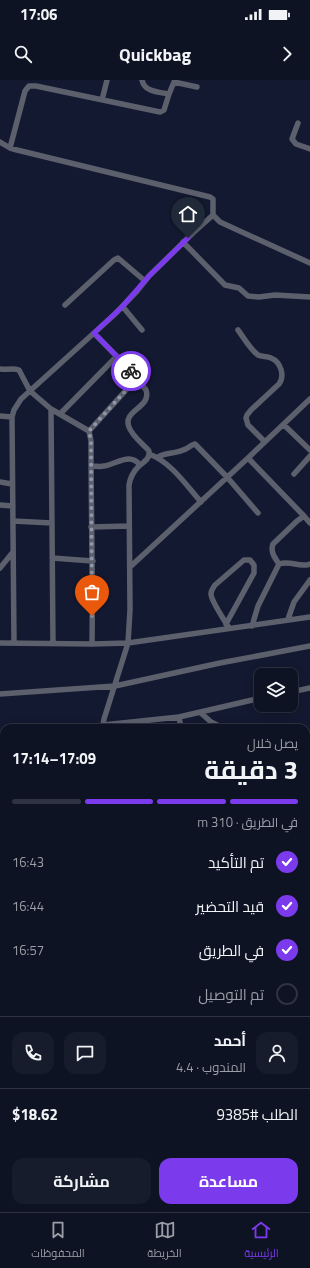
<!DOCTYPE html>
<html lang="ar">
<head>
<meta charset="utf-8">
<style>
	body { margin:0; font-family:"Titillium Web",Cairo,sans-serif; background:#171c2c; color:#f1f3f6; direction:rtl; height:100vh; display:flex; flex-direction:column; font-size:15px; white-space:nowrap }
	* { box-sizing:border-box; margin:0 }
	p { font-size:13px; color:#9b9ea6 }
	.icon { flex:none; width:22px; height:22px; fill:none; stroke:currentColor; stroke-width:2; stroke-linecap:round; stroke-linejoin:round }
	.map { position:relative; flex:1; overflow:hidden; direction:ltr }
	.details { position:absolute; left:0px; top:644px; width:310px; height:488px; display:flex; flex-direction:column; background:#0e1324; border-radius:12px 12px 0 0; box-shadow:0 2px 10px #0003,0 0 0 1px #2e3241; direction:rtl }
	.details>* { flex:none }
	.controls { position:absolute; left:254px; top:588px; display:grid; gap:8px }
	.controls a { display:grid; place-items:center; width:44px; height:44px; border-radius:8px; background:#0e1324; box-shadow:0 2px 10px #0003,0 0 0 1px #2e3241; font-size:20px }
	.pin { position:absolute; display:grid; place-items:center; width:34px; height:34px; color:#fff; margin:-41px -17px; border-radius:50% 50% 50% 0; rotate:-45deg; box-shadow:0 0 4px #0007 }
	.pin .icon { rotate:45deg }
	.courier { position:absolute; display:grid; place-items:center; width:40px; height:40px; margin:-20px; border:3px solid #7c3aed; border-radius:50%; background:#fff; color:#222; box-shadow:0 1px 5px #0007 }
	.overview em { font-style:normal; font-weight:700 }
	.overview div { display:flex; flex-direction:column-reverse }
	.overview { display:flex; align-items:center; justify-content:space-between; height:68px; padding:0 12px }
	h1 { font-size:26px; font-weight:700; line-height:30px }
	.bar { display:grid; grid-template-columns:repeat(4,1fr); gap:6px 4px; align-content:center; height:48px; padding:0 12px }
	.bar i { height:5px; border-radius:3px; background:#2e3241 }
	.bar .on { background:#7c3aed }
	.bar p { grid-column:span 4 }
	.line { display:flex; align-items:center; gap:10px; padding:0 12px; border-top:1px solid #2e3241 }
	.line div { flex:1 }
	.round { display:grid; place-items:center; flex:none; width:42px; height:42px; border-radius:12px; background:#171c2c }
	ol { padding:0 12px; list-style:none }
	li { display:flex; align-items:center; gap:12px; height:44px }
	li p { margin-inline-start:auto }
	li .icon { padding:4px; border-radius:50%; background:#7c3aed; color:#fff; stroke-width:4 }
	li:last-child { color:#9b9ea6 }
	li i { width:22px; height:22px; border:2px solid #2e3241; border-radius:50% }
	.action { display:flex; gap:8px; margin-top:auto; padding:8px 12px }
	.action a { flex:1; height:46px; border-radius:12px; background:#7c3aed; color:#fff; font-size:16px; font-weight:700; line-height:46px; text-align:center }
	.action a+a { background:#171c2c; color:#f1f3f6 }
	.status { display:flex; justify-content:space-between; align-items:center; height:28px; padding:0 20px; background:#0e1324; direction:ltr }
	.status svg { height:11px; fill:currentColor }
	header { display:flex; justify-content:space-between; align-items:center; height:52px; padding:0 12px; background:#0e1324; font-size:18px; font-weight:700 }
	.tab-bar { display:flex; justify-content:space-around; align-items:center; height:56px; border-top:1px solid #2e3241; background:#0e1324; font-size:11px; color:#9b9ea6 }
	.tab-bar a { display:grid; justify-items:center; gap:2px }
	.tab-bar .on { color:#7c3aed }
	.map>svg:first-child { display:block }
</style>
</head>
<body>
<div class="status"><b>17:06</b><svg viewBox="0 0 49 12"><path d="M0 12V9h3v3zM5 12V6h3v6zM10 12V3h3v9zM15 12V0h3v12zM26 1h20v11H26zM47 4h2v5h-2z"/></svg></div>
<header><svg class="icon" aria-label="forward" viewBox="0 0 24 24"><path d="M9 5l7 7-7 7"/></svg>Quickbag<svg class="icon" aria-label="search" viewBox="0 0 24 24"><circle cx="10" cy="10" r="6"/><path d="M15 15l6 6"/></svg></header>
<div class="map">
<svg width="310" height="1132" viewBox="0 0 310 1132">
	<rect width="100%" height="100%" fill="#131930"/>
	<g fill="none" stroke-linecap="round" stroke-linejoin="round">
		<path stroke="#5c606d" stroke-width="5.5" d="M 142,0 C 144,12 159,12 169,14
			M 102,20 L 107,0
			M 298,43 L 292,59 L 296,64 L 310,69
			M 0,62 L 10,68 L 17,70 L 210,117 L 213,119 L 213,135 L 220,142 L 310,183
			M 10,68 L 25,11 L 29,6 L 36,6 L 160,32 L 164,30 L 169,14 L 174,2 L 197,7
			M 183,162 L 225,205 L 239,208 L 248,216 L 259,217 L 275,215 L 310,217
			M 65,225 L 114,180 L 118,178 L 145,201
			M 123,227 L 142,250
			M 238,250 C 244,258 250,269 258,275 C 262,277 267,276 271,278 C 281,282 285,296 279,304 L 251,330 L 247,335 L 246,338 L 248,345 L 265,362
			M 0,289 C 7,290 13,288 19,290 L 30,311 L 51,329 L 89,351 L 91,361 C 91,429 93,496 92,564
			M 51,329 L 53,563
			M 60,334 L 117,276
			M 0,336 L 12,337
			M 284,345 L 310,370
			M 89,351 L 137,298
			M 149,374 C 171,382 186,405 201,422
			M 158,377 C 166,372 175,374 183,370 C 188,369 190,365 195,364 L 227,397 L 258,433
			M 248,378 L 304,436
			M 91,386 C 96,386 100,387 104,386 C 117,384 130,372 140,385
			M 294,394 L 310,376
			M 0,402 L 12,404
			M 0,425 L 13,426
			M 13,441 L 52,443
			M 91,447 L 129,446
			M 52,478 L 93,481
			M 279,484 C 275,478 270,472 273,464 L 297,441 L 304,436 L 310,443
			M 130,487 L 248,378 L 310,319
			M 0,488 L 13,472
			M 288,539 L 294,522 L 310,500
			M 226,544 L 254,493 L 254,485 L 250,480 L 244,480 L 215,505 C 213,508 211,510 211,514 C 211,521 225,541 229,548
			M 252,546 L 258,526 L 279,484 C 291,480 299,488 310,484
			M 14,562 L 12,337 L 14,330 L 21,319 L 115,234 L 137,211 L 149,196 L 194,152 L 213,135
			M 0,563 L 92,564 L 128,563 L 310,537
			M 291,612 L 310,608
			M 0,614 L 115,606 L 220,583 L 310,566
			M 201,633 L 211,642 L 223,648
			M 103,645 L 179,637
			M 86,648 L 103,645 L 104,639 L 128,563 L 130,530 L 129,405 C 130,399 133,392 138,387 C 143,382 150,380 149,371 C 143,364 132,356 129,347 C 122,330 152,328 146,310 L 131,291 L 94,253
			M 181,648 L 179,637 L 261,618
			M 306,662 L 310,664
			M 0,663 L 4,662
			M 306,684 L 310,686
			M 0,690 L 4,690
			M 306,719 L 310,720
			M 0,729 L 4,728
			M 0,750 L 4,751
			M 306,759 L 310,760
			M 306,785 L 310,786
			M 0,797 L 4,798
			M 306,822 L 310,818
			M 0,846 L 4,847
			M 0,881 L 4,881
			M 306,881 L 310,885
			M 306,897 L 310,893
			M 0,907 L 4,906
			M 0,934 L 4,938
			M 306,940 L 310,942
			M 306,973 L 310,973
			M 0,974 L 4,977
			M 306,997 L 310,997
			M 172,1128 L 178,1132
			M 221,1128 L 221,1132
			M 267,1128 L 267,1132"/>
	</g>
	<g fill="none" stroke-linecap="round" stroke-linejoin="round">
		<path stroke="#9096a8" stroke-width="4" stroke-dasharray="0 7.2" d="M 92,536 L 91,361 L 89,351 L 137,298 L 131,291"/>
		<path stroke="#7c3aed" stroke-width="5" d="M 131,291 L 94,253 L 122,227 L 149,196 L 188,158"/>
	</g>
</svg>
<div class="controls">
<a><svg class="icon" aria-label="layers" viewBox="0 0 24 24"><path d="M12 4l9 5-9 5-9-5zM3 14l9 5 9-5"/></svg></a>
</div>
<div class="pin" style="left:92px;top:536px;background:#ea580c"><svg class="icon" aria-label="bag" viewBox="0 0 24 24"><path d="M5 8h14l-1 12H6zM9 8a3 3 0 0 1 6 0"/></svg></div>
<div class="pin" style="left:188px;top:158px;background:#1f2937"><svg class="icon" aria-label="home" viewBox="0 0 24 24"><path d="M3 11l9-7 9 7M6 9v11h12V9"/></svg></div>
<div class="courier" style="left:131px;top:291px"><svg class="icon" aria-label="bike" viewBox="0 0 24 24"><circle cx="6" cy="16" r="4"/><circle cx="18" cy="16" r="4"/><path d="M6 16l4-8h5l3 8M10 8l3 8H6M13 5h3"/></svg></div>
<section class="details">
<div class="overview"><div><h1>3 دقيقة</h1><p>يصل خلال</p></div><em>17:09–17:14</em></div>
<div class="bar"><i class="on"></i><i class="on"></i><i class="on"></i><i></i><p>في الطريق · 310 m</p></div>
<ol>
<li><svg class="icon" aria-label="check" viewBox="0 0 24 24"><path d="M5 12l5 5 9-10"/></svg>تم التأكيد<p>16:43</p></li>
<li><svg class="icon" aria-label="check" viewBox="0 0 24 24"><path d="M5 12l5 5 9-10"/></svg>قيد التحضير<p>16:44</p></li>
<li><svg class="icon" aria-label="check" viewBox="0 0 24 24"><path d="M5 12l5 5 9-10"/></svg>في الطريق<p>16:57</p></li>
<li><i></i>تم التوصيل</li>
</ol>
<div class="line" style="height:72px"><a class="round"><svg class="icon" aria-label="person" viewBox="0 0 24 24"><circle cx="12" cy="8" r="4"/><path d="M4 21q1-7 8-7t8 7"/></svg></a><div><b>أحمد</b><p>المندوب · 4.4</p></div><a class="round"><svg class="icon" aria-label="chat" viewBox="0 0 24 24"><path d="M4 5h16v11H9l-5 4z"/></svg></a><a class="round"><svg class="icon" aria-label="phone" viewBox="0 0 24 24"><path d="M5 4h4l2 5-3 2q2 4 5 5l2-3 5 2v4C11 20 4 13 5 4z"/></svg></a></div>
<div class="line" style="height:52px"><div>الطلب #9385</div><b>$18.62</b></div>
<div class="action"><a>مساعدة</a><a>مشاركة</a></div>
</section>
</div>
<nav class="tab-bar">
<a class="on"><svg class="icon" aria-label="home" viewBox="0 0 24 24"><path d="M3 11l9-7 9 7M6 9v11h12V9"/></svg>الرئيسية</a>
<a><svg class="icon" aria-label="map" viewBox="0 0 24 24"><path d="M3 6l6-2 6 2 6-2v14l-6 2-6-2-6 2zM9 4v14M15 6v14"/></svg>الخريطة</a>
<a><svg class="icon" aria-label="saved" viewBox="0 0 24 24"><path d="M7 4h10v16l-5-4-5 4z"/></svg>المحفوظات</a>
</nav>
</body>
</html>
